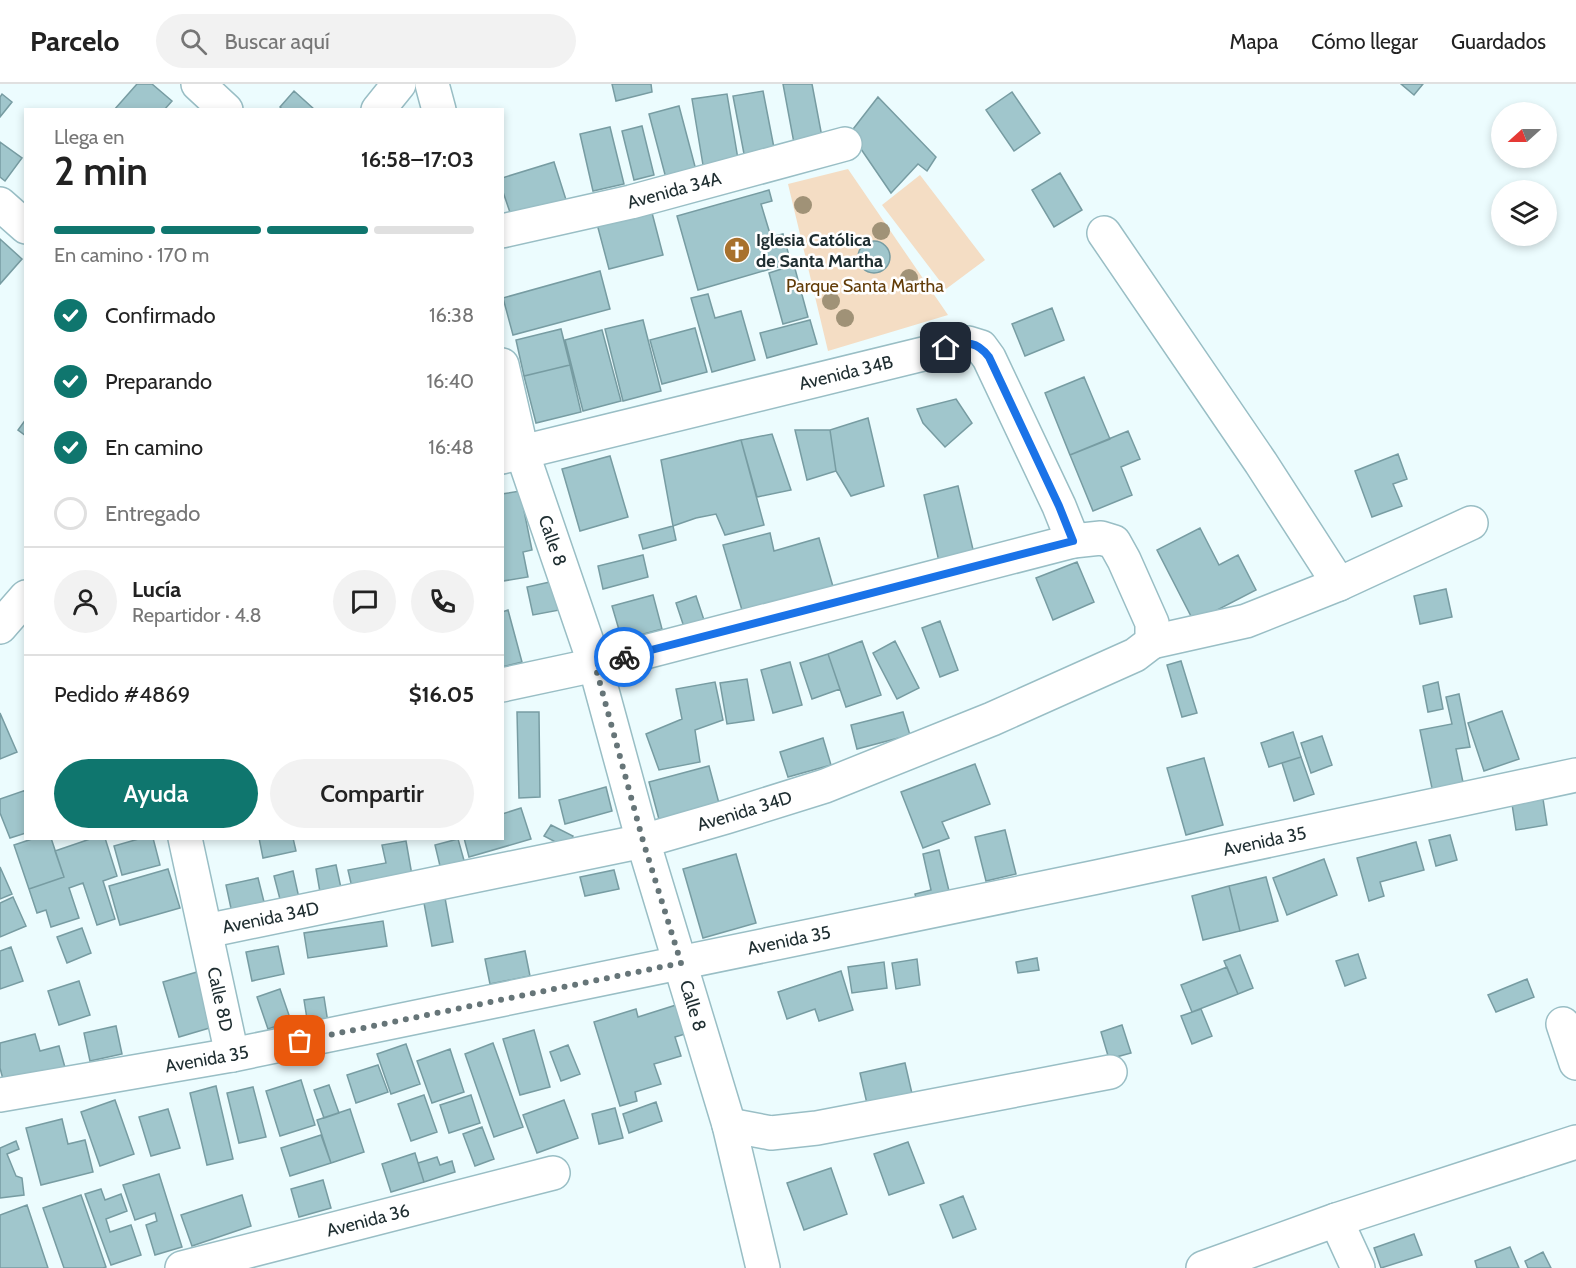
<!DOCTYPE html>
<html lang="es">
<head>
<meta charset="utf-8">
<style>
	body { margin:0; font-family:Cabin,sans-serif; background:#f2f2f2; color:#222; height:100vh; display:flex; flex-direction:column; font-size:22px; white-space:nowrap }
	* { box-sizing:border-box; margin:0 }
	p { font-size:20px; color:#767676 }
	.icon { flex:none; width:33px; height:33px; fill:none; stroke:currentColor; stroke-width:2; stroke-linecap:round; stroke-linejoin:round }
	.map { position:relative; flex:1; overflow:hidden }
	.sheet { position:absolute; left:24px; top:24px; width:480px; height:732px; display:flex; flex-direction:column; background:#fff; border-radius:0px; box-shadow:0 3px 9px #0003 }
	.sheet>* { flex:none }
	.needle { width:39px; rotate:249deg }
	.tools { position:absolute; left:1491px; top:18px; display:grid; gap:12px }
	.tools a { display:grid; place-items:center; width:66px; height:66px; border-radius:50%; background:#fff; box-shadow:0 3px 9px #0003; font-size:30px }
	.pin { position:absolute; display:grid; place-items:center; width:51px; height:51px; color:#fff; margin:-26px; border-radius:12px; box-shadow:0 3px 9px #0006 }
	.courier { position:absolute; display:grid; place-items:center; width:60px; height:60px; margin:-30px; border:4px solid #1a73e8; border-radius:50%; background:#fff; color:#222; box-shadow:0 2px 8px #0007 }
	.head em { font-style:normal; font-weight:600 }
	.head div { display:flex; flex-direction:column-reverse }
	.head { display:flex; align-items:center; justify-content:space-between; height:102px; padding:0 30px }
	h1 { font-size:39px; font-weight:600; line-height:45px }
	.bar { display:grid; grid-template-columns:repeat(4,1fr); gap:9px 6px; align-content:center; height:72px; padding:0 30px }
	.bar i { height:8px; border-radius:4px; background:#e0e0e0 }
	.bar .selected { background:#0f766e }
	.bar p { grid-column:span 4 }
	.line { display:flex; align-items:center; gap:15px; padding:0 30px; border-top:2px solid #e0e0e0 }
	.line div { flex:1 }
	.round { display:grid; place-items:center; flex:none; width:63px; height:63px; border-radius:32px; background:#f2f2f2 }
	ol { padding:0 30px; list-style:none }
	li { display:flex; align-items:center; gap:18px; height:66px }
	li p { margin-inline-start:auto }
	li .icon { padding:6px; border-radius:50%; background:#0f766e; color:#fff; stroke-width:4 }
	li:last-child { color:#767676 }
	li i { width:33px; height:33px; border:3px solid #e0e0e0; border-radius:50% }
	.primary-button { display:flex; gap:12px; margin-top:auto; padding:12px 30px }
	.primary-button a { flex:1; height:69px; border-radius:36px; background:#0f766e; color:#fff; font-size:24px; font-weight:600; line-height:69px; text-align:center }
	.primary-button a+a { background:#f2f2f2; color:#222 }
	header { display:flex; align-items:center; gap:36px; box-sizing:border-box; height:84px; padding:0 30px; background:#fff; border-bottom:2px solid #e0e0e0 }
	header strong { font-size:28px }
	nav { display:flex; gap:33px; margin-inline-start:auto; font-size:21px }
	.search { width:420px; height:54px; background:#f2f2f2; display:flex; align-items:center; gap:15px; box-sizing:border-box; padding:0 21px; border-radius:33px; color:#767676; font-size:22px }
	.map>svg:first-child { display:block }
</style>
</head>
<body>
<header>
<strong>Parcelo</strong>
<div class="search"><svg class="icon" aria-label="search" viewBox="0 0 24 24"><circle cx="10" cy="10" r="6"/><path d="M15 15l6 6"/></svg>Buscar aquí</div>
<nav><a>Mapa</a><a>Cómo llegar</a><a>Guardados</a></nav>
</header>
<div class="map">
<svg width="1576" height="1184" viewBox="0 0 1576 1184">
	<rect width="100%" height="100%" fill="#ecfcfe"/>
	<path fill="#f4ddc4" d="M 848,85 L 948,231 L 828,267 L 788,100 Z
		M 920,91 L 985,176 L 946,205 L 882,121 Z"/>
	<path fill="#a0c6cc" stroke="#779ca2" stroke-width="1.5" d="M 137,0 L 152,0 L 172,17 L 164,26 L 114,26 Z
		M 612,0 L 651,0 L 652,8 L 616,17 Z
		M 783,0 L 812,0 L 822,53 L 794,59 Z
		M 1401,0 L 1423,0 L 1414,11 Z
		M 294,7 L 315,26 L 283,26 L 280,23 Z
		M 763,7 L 775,69 L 745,75 L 733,12 Z
		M 1012,8 L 1040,49 L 1014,67 L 986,26 Z
		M 2,10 L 12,18 L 0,33 L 0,13 Z
		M 727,10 L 739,81 L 704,87 L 692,15 Z
		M 878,13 L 936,73 L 927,87 L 918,80 L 891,109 L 850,49 Z
		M 679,22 L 697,90 L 667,98 L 649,30 Z
		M 642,42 L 654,91 L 634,96 L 622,47 Z
		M 610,43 L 624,100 L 593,107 L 580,50 Z
		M 0,58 L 22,74 L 5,97 L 0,93 Z
		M 554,78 L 568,122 L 514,140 L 502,105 L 502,94 Z
		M 1060,89 L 1082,126 L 1054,143 L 1032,106 Z
		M 769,106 L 772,117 L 761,120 L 771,153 L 783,150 L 791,179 L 698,206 L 677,132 Z
		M 651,125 L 663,171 L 609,185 L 597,140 Z
		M 0,155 L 22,175 L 0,200 Z
		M858 173a16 16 0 1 1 32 0a16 16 0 1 1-32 0Z
		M 794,181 L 808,233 L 783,240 L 769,189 Z
		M 600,187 L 610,225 L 513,251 L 503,214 Z
		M 708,210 L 715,234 L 741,227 L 755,276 L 712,288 L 691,214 Z
		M 1052,224 L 1064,256 L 1025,272 L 1012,240 Z
		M 643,236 L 661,307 L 623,317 L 605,245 Z
		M 810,236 L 817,260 L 767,274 L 760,249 Z
		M 695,244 L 707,288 L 662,300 L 650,256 Z
		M 561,245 L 570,281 L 524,292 L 516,256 Z
		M 602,246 L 621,317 L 583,327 L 565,256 Z
		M 570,281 L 581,328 L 536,339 L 524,292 Z
		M 1084,293 L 1110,355 L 1070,371 L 1045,309 Z
		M 956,315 L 972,339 L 945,363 L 923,339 L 917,325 Z
		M 868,334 L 884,402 L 851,412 L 836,387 L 830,346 Z
		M 26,335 L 26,352 L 18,346 Z
		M 795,346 L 830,346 L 836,387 L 807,396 Z
		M 1128,347 L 1140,375 L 1121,383 L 1132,411 L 1093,427 L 1070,371 Z
		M 772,350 L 791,406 L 757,413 L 741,356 Z
		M 741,356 L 764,441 L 725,451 L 716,430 L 696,434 L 673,442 L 661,376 Z
		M 1398,370 L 1407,395 L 1393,400 L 1402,422 L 1372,433 L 1355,387 Z
		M 610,372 L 628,433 L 580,447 L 562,385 Z
		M 958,402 L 975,474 L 940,482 L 924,411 Z
		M 520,407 L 532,466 L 523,468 L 528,493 L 503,497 L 502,410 Z
		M 673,442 L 676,456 L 643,465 L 639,451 Z
		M 1200,444 L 1219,481 L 1238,471 L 1256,506 L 1194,538 L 1157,466 Z
		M 770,449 L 774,467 L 819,454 L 836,513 L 744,533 L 723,461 Z
		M 643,471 L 648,493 L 603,505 L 598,482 Z
		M 1077,478 L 1094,518 L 1053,536 L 1036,494 Z
		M 559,496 L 565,525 L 533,531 L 527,503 Z
		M 1446,505 L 1452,533 L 1420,540 L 1414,512 Z
		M 653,511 L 662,545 L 622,556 L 612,522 Z
		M 696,512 L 707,545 L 687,552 L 676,519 Z
		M 508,526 L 522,578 L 502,583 L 502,528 Z
		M 940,537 L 958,586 L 940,593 L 922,544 Z
		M 862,557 L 881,611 L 846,623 L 828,570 Z
		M 895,557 L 919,604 L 897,615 L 873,569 Z
		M 828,570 L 840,605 L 812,615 L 800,579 Z
		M 1181,577 L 1197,629 L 1182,633 L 1167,581 Z
		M 790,578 L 802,621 L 773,629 L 761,586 Z
		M 747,595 L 754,636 L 727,640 L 720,599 Z
		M 715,598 L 723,636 L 695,646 L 700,678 L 659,686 L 646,650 L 682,635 L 676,605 Z
		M 1438,598 L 1443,625 L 1428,628 L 1423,602 Z
		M 1459,610 L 1470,663 L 1456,665 L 1464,703 L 1433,709 L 1420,646 L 1452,640 L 1446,613 Z
		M 1502,627 L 1519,675 L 1484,687 L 1468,639 Z
		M 517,628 L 539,628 L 540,713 L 519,714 Z
		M 903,628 L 910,651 L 857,665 L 851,641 Z
		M 0,629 L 17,668 L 0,675 Z
		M 1293,648 L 1301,673 L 1269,683 L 1261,659 Z
		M 1322,652 L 1332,681 L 1311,689 L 1301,659 Z
		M 823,654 L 831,681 L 788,693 L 780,668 Z
		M 1301,673 L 1314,710 L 1294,717 L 1282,679 Z
		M 1204,674 L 1223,741 L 1186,751 L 1167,684 Z
		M 975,680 L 990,720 L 942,738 L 949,754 L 923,764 L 901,708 Z
		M 709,682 L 720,723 L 660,739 L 649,698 Z
		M 606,703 L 612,727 L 565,740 L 559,716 Z
		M 26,706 L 26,749 L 10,754 L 0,729 L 0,715 Z
		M 1543,715 L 1547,741 L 1516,746 L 1512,720 Z
		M 521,724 L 531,755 L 469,773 L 464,754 L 502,754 L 502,730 Z
		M 551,741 L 573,752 L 567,764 L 544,752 Z
		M 1005,746 L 1016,790 L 986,797 L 975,753 Z
		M 1450,751 L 1457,776 L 1436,782 L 1429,756 Z
		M 35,754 L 51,754 L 64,793 L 29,805 L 14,761 Z
		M 93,754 L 105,754 L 117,792 L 103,797 L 115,835 L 97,841 L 83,799 L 69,804 L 79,834 L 51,843 L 46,826 L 37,829 L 29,805 L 64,793 L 55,767 Z
		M 142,754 L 153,754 L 160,781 L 122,791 L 114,762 Z
		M 259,754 L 293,754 L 296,767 L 263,774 Z
		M 458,755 L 465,780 L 441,786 L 435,761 Z
		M 406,757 L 413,797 L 353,808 L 348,786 L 386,779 L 382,761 Z
		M 1416,758 L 1424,786 L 1380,798 L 1384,812 L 1369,817 L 1357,774 Z
		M 939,766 L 951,815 L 918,823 L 915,810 L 931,806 L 923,770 Z
		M 736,770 L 756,839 L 703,854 L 683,785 Z
		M 1324,775 L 1337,811 L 1287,831 L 1273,794 Z
		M 336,781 L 341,804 L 320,808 L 316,785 Z
		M 0,783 L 12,810 L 0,815 Z
		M 168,785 L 180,824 L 120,841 L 109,802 Z
		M 614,786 L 619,805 L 585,812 L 580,793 Z
		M 293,787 L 299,814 L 281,819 L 274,792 Z
		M 1266,793 L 1278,837 L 1240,847 L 1229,802 Z
		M 258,794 L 265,822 L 232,829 L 226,801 Z
		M 1229,802 L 1240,847 L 1203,856 L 1192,812 Z
		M 13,813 L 26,842 L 0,853 L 0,819 Z
		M 445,814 L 453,858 L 432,862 L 424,819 Z
		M 383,837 L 387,862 L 308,874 L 304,849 Z
		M 82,844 L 91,869 L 67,879 L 57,853 Z
		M 278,862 L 284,890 L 252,897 L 246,868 Z
		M 11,863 L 23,897 L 0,905 L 0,867 Z
		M 525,867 L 530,892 L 490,900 L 485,875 Z
		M 1358,870 L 1366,894 L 1345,902 L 1336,877 Z
		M 1240,871 L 1253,904 L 1238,910 L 1224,877 Z
		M 1037,874 L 1039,886 L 1018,889 L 1016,878 Z
		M 917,875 L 920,901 L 896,905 L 892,879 Z
		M 884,878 L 887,904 L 852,909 L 848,883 Z
		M 1227,883 L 1238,910 L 1192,928 L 1181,901 Z
		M 841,887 L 853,926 L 819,937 L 815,925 L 787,935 L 778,908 Z
		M 197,888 L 213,943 L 179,953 L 163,898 Z
		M 1527,895 L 1534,913 L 1496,928 L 1488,911 Z
		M 79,897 L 90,931 L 59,941 L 48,907 Z
		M 280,905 L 291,937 L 268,945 L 257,913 Z
		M 324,913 L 328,939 L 308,941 L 304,916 Z
		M 676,921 L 685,950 L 675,953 L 681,972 L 654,980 L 661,1000 L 635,1008 L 637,1017 L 620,1022 L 594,938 L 636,925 L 638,933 Z
		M 1201,925 L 1212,952 L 1192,960 L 1181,932 Z
		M 1122,941 L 1131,969 L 1109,975 L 1101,948 Z
		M 116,942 L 122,970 L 90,977 L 84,949 Z
		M 534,946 L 550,1003 L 520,1011 L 503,955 Z
		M 35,950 L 40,967 L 59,962 L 66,987 L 5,1003 L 0,984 L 0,959 Z
		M 493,959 L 523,1043 L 494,1053 L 465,970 Z
		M 406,960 L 420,1000 L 391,1010 L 377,970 Z
		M 568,961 L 580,990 L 561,997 L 550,968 Z
		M 450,965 L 464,1008 L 432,1019 L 417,977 Z
		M 905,979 L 913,1014 L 868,1024 L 860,989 Z
		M 378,981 L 388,1008 L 356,1019 L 347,991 Z
		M 301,996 L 315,1041 L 280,1052 L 266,1007 Z
		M 329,1001 L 339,1029 L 324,1034 L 314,1006 Z
		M 216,1002 L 233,1075 L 207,1081 L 190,1009 Z
		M 253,1003 L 266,1053 L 239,1059 L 227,1009 Z
		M 424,1011 L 437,1048 L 411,1057 L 398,1020 Z
		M 471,1011 L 480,1039 L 449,1049 L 440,1021 Z
		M 115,1016 L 134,1070 L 100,1082 L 81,1028 Z
		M 564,1016 L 578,1054 L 537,1069 L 523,1031 Z
		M 656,1018 L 662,1037 L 629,1049 L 623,1030 Z
		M 615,1024 L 623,1054 L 599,1060 L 592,1030 Z
		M 168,1025 L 180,1064 L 151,1072 L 139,1033 Z
		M 350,1025 L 364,1068 L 331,1079 L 317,1036 Z
		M 62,1035 L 68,1060 L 85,1056 L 93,1088 L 41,1101 L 26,1044 Z
		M 482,1043 L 494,1075 L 475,1082 L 463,1050 Z
		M 321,1051 L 331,1079 L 290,1092 L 281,1064 Z
		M 16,1057 L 19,1065 L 7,1070 L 16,1092 L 22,1094 L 24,1111 L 0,1114 L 0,1064 Z
		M 908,1058 L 924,1099 L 889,1111 L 874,1070 Z
		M 415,1069 L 424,1098 L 391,1108 L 382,1080 Z
		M 437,1073 L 440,1081 L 452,1077 L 455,1088 L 424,1098 L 418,1079 Z
		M 831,1084 L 847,1130 L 804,1146 L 787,1099 Z
		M 159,1090 L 182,1163 L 155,1171 L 146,1141 L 157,1137 L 155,1129 L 135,1136 L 123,1101 Z
		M 323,1096 L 331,1124 L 299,1133 L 291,1105 Z
		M 101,1105 L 105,1116 L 121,1110 L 127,1127 L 106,1135 L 110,1148 L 131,1141 L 141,1171 L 111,1181 L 85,1110 Z
		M 81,1111 L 106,1183 L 103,1184 L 64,1184 L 43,1124 Z
		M 242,1111 L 251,1142 L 192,1162 L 181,1131 Z
		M 963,1112 L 976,1145 L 953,1154 L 940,1121 Z
		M 27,1121 L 48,1184 L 0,1184 L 0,1131 Z
		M 1414,1150 L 1422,1171 L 1381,1184 L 1374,1164 Z
		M 1510,1163 L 1519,1184 L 1477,1184 L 1475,1177 Z
		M 1543,1168 L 1551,1184 L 1528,1184 L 1525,1177 Z"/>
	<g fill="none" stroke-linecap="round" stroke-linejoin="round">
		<defs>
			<g id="minor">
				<path d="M 198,0 L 226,26"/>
				<path d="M 432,0 L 439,26"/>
				<path d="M 378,26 L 399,0"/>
				<path d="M 0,120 L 26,143"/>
				<path id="s1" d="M 502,147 L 631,118 L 845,60"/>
				<path d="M 1104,149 L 1261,379 L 1339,500"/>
				<path id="s2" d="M 502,281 L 522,368 L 595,581 L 643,757 L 729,1041 L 763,1184"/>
				<path id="s3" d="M 502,373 L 968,259 L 981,263 L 989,274 L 1059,422 L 1073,457"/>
				<path d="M 0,543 L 26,513"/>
				<path d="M 1152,558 L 1246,537 L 1339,500 L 1471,439"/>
				<path id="s4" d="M 185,754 L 232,971"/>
				<path id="s5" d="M 206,847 L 643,757 L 726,733 L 825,702 L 992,635 L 1135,571 L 1152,558 L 1152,539 L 1124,476 L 1114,458 L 1101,454 L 1073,457 L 595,581 L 502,601"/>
				<path d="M 1563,940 L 1576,979"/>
				<path id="s6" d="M 0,1011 L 232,971 L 1097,793 L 1576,691"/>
				<path d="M 729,1041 L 771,1049 L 817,1044 L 1110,988"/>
				<path d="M 1336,1136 L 1358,1184"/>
				<path id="s7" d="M 182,1184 L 553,1089"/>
				<path d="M 1203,1184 L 1336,1136 L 1576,1058"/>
			</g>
		</defs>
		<use href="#minor" stroke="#99bec5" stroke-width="36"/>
		<use href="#minor" stroke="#fff" stroke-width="33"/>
	</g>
	<g fill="#a09277">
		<circle cx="803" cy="121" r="9"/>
		<circle cx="881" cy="147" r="9"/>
		<circle cx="909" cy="194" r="9"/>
		<circle cx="831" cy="217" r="9"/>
		<circle cx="845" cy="234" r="9"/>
	</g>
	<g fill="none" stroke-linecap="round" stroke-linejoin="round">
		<path stroke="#667578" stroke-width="6" stroke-dasharray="0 10.8" d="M 300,957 L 681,879 L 643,757 L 595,581 L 624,573"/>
		<path stroke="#1a73e8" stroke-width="8" d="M 624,573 L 1073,457 L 1059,422 L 989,273 C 975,255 966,259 946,264"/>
	</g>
	<defs>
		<symbol id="church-disc" viewBox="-11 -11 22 22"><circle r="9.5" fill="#a8712d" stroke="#fff"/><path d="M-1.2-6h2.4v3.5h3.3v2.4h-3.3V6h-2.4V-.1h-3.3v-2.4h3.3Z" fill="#fff"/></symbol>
	</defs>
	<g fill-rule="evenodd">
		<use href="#church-disc" x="722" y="151" width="30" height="30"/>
	</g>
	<g text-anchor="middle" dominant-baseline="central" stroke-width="5" stroke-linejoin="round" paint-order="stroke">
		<g font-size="18" fill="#1e2d30" stroke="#fff">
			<text stroke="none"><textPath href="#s1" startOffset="177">Avenida 34A</textPath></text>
			<text stroke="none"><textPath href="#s3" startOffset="354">Avenida 34B</textPath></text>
			<text stroke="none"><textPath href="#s2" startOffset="183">Calle 8</textPath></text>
			<text stroke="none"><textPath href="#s5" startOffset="552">Avenida 34D</textPath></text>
			<text stroke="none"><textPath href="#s6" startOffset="1290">Avenida 35</textPath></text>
			<text stroke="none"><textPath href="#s5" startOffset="66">Avenida 34D</textPath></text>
			<text stroke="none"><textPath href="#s6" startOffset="804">Avenida 35</textPath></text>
			<text stroke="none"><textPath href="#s4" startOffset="165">Calle 8D</textPath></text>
			<text stroke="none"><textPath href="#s2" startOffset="669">Calle 8</textPath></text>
			<text stroke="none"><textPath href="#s6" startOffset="210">Avenida 35</textPath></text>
			<text stroke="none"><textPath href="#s7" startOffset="192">Avenida 36</textPath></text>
		</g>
		<g font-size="18" font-weight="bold" fill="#1e2d30" stroke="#fff" text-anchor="start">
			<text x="756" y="156">Iglesia Católica<tspan x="756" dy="21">de Santa Martha</tspan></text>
		</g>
		<g font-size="18" fill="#623c08" stroke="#fff">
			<text x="865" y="202">Parque Santa Martha</text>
		</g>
	</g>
</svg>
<div class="tools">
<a><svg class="needle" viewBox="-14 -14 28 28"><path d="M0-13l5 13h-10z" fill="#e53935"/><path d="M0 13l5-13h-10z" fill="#767676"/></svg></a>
<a><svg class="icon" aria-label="layers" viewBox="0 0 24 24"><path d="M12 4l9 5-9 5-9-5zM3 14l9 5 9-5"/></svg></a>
</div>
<div class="pin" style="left:300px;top:957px;background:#ea580c"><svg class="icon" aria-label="bag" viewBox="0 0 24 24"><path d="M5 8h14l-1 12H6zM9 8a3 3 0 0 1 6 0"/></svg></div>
<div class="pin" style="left:946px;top:264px;background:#1f2937"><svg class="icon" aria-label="home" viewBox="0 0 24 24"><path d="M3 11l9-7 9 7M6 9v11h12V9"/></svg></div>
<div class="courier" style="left:624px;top:573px"><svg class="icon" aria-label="bike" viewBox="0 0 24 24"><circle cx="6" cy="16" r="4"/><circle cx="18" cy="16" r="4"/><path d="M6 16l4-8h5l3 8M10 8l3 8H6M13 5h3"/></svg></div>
<section class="sheet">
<div class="head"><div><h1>2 min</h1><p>Llega en</p></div><em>16:58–17:03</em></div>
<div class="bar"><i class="selected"></i><i class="selected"></i><i class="selected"></i><i></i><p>En camino · 170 m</p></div>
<ol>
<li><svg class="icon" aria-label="check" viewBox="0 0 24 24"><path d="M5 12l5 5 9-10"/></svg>Confirmado<p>16:38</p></li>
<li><svg class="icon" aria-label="check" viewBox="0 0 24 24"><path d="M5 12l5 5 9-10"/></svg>Preparando<p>16:40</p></li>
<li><svg class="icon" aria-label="check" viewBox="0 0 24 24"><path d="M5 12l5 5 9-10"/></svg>En camino<p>16:48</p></li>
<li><i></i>Entregado</li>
</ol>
<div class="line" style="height:108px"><a class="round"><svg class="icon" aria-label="person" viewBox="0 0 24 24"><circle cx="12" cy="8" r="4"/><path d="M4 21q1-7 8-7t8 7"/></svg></a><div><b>Lucía</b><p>Repartidor · 4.8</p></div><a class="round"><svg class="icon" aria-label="chat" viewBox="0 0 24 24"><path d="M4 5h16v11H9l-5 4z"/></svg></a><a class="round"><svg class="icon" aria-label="phone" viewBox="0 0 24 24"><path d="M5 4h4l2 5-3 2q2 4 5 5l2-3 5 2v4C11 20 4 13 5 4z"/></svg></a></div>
<div class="line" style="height:78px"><div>Pedido #4869</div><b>$16.05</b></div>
<div class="primary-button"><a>Ayuda</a><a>Compartir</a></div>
</section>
</div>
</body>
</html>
